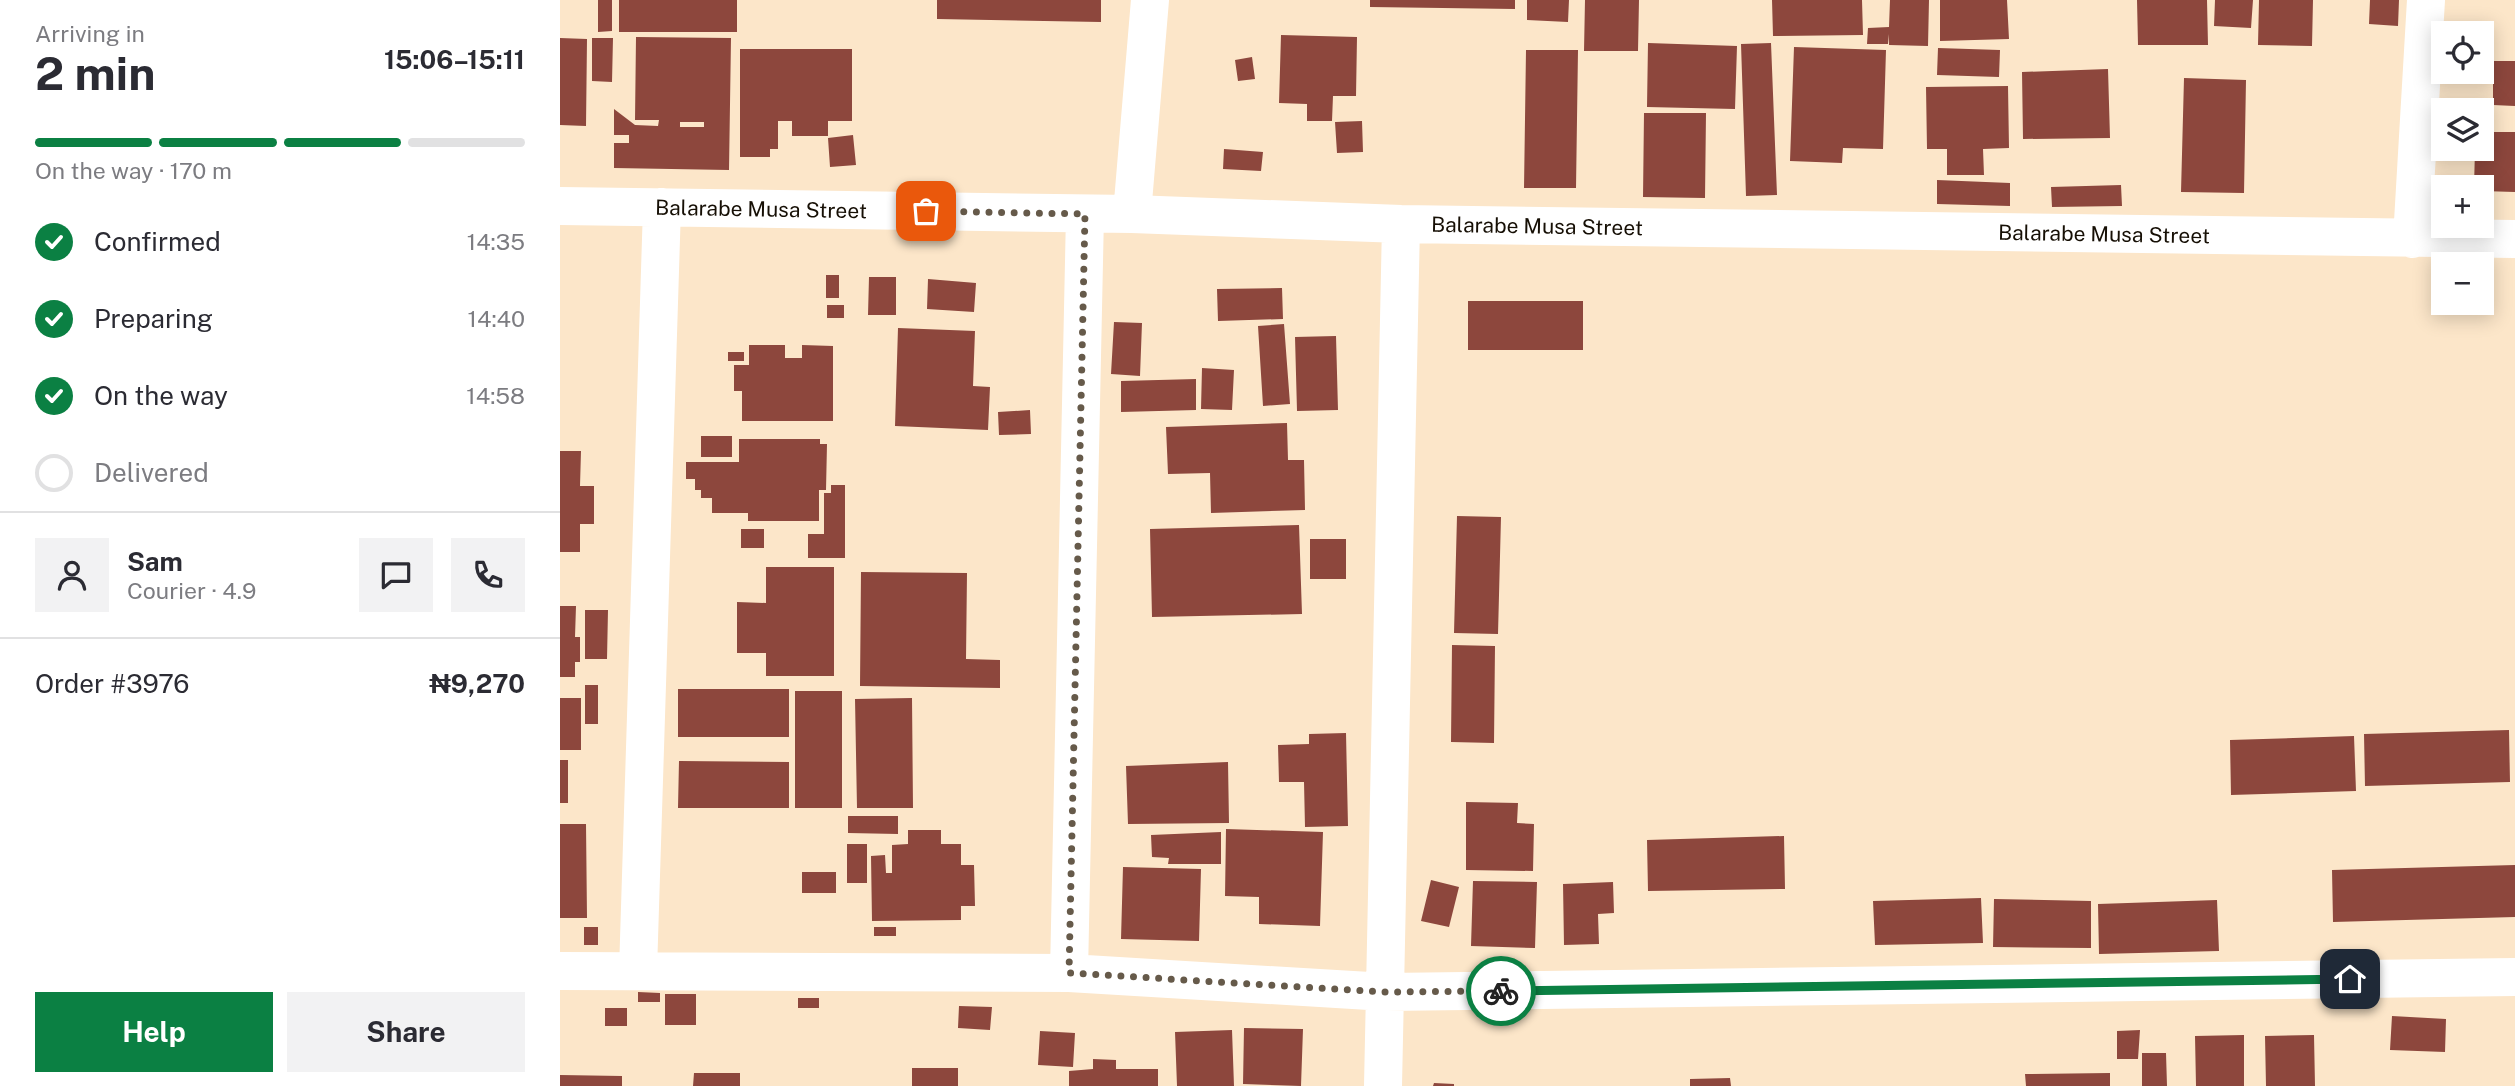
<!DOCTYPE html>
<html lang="en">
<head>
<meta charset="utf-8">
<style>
	body { margin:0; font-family:"Public Sans",sans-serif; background:#f2f2f3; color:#2b2b33; height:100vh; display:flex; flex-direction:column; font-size:26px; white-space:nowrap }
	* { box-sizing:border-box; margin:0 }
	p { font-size:23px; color:#7c7c81 }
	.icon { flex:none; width:38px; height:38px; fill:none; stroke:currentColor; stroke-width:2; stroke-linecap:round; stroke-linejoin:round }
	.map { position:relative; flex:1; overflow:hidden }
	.panel { display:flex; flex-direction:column; background:#fff; width:560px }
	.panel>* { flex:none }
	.tools { position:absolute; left:1871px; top:21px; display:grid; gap:14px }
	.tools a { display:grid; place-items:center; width:63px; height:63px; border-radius:0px; background:#fff; box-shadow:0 4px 18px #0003; font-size:35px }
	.pin { position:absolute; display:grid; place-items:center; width:60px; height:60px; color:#fff; margin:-30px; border-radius:14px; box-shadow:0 4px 10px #0006 }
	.courier { position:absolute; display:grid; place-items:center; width:70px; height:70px; margin:-35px; border:5px solid #0b8043; border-radius:50%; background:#fff; color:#222; box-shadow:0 2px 9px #0007 }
	.summary em { font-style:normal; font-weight:700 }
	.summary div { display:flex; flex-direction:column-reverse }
	.summary { display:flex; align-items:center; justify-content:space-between; height:119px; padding:0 35px }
	h1 { font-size:46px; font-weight:700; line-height:52px }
	.bar { display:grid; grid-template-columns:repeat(4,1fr); gap:10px 7px; align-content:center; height:84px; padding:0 35px }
	.bar i { height:9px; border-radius:5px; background:#e1e1e2 }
	.bar .current { background:#0b8043 }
	.bar p { grid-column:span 4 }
	.line { display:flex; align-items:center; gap:18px; padding:0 35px; border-top:2px solid #e1e1e2 }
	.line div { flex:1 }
	.round { display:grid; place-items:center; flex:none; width:74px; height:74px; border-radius:0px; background:#f2f2f3 }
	ol { padding:0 35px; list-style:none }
	li { display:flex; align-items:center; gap:21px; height:77px }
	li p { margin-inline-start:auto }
	li .icon { padding:7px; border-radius:50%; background:#0b8043; color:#fff; stroke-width:4 }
	li:last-child { color:#7c7c81 }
	li i { width:38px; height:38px; border:4px solid #e1e1e2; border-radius:50% }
	.primary-button { display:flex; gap:14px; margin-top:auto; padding:14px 35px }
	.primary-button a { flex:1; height:80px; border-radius:0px; background:#0b8043; color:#fff; font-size:28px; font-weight:700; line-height:80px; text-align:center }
	.primary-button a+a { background:#f2f2f3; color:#2b2b33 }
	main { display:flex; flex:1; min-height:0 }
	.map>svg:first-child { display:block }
</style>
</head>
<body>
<main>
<section class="panel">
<div class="summary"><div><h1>2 min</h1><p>Arriving in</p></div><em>15:06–15:11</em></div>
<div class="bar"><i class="current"></i><i class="current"></i><i class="current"></i><i></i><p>On the way · 170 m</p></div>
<ol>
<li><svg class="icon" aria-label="check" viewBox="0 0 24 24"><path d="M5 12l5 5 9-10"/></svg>Confirmed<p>14:35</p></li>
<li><svg class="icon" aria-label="check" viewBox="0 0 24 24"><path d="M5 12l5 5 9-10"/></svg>Preparing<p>14:40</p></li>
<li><svg class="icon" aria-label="check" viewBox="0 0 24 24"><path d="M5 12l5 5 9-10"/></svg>On the way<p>14:58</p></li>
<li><i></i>Delivered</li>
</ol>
<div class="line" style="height:126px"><a class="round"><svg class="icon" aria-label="person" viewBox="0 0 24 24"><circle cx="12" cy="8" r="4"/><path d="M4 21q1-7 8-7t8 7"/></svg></a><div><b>Sam</b><p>Courier · 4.9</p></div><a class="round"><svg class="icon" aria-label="chat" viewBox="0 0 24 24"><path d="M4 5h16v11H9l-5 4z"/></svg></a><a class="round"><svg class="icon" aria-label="phone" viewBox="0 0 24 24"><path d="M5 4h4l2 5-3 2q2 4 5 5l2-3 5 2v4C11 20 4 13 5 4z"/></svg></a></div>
<div class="line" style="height:91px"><div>Order #3976</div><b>₦9,270</b></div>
<div class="primary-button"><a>Help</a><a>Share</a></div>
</section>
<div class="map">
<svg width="1955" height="1086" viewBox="0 0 1955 1086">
	<rect width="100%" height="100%" fill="#fce6c9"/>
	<path fill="#8d473d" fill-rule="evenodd" d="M 38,0 L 52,0 L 52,31 L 38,32 Z
		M 59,0 L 177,0 L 177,32 L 59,32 Z
		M 377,0 L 541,0 L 541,22 L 377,19 Z
		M 810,0 L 955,0 L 955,9 L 810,7 Z
		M 967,0 L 1009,0 L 1008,22 L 967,20 Z
		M 1025,0 L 1079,0 L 1078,51 L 1024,51 Z
		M 1212,0 L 1302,0 L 1303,35 L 1213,36 Z
		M 1330,0 L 1369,0 L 1368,46 L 1329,45 L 1329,34 L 1328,44 L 1307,44 L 1308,28 L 1329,27 Z
		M 1380,0 L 1447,0 L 1449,39 L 1380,41 Z
		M 1577,0 L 1647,0 L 1648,45 L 1578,45 Z
		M 1655,0 L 1693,0 L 1691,28 L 1654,26 Z
		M 1699,0 L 1753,0 L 1752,46 L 1698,45 Z
		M 1810,0 L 1839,0 L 1838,26 L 1809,24 Z
		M 721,35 L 797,37 L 796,96 L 773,96 L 772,121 L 747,121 L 747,104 L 719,103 Z
		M 76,37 L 171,38 L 169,170 L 54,168 L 54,143 L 69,143 L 69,135 L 54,135 L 54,109 L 75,125 L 98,126 L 99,120 L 75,120 ZM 120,122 L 144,122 L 144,127 L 120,127 Z
		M 0,38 L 27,39 L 26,126 L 0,125 Z
		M 32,38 L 53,38 L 52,82 L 32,81 Z
		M 1088,43 L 1177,46 L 1175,109 L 1087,107 Z
		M 1211,43 L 1217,195 L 1186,196 L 1181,44 Z
		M 1234,47 L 1326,50 L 1323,149 L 1283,148 L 1282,163 L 1230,161 Z
		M 1378,48 L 1440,50 L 1439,77 L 1377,75 Z
		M 180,49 L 292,49 L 292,121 L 268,121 L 268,136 L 232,136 L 232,121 L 218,121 L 218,149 L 210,149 L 210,157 L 180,157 Z
		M 966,50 L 1018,50 L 1016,188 L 964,188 Z
		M 692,57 L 695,79 L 678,81 L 675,60 Z
		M 1933,61 L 1955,61 L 1955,106 L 1933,105 Z
		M 1548,69 L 1550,138 L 1463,139 L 1462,72 Z
		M 1624,78 L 1686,80 L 1684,193 L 1621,192 Z
		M 1448,86 L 1449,148 L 1423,149 L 1424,175 L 1387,175 L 1387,149 L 1367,149 L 1366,87 Z
		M 1084,113 L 1146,113 L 1145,198 L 1083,197 Z
		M 802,121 L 803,152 L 777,153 L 775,122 Z
		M 1922,132 L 1955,132 L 1955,192 L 1922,191 L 1922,187 L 1914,187 L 1915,149 L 1922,149 Z
		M 293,135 L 296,165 L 270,167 L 268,138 Z
		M 664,149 L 703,152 L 701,171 L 663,169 Z
		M 1377,180 L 1450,183 L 1450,206 L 1377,204 Z
		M 1561,185 L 1562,206 L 1492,207 L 1491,187 Z
		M 266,275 L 279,275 L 279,298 L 266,298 Z
		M 309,277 L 336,277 L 336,315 L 308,315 Z
		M 368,279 L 416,283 L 414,312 L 367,309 Z
		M 722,288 L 723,319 L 658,321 L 657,289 Z
		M 908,301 L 1023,301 L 1023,350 L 908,350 Z
		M 267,305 L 284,305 L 284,318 L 267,318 Z
		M 554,322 L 582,323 L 580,376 L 551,374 Z
		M 724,324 L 730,404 L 703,406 L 698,326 Z
		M 338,328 L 415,331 L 413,386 L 430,387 L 428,430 L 335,426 Z
		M 776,336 L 778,410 L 737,411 L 735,337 Z
		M 189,345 L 225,345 L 225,358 L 242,358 L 242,345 L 273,346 L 273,421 L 182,421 L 182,391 L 174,391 L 174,365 L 189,365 Z
		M 168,352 L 184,352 L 184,361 L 168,361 Z
		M 642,368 L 674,370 L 672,410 L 641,409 Z
		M 636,379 L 636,410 L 561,412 L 561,381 Z
		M 470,410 L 471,434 L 439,435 L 438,412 Z
		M 727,423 L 728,460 L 744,460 L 745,510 L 651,513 L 650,473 L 608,474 L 606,427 Z
		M 141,436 L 172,436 L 172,457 L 141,457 Z
		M 179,439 L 260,439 L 260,444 L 267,444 L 266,490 L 259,490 L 259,521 L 188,521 L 188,513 L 152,513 L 152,498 L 141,498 L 141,490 L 135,490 L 135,479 L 126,479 L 126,462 L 179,462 Z
		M 0,451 L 21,451 L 20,486 L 34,486 L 34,524 L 20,524 L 20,552 L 0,552 Z
		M 271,485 L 285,485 L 285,558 L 248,558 L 248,534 L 264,534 L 264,493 L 271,493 Z
		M 897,516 L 941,517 L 938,634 L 894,633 Z
		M 739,525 L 742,614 L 592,617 L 590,529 Z
		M 181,529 L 204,529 L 204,548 L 181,548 Z
		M 750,539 L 786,539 L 786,579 L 750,579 Z
		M 206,567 L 274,567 L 274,676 L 206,676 L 206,653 L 177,653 L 177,602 L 206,603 Z
		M 301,572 L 407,573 L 406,659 L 440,660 L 440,688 L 300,686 Z
		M 0,606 L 16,606 L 15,637 L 20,637 L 20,662 L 15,662 L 15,677 L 0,677 Z
		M 25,610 L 48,610 L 47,659 L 25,659 Z
		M 892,645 L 935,646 L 934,743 L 891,742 Z
		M 25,685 L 38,685 L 38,724 L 25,724 Z
		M 118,689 L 229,689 L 229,737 L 118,737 Z
		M 235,691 L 282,691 L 282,808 L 235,808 Z
		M 0,698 L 21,698 L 21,750 L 0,750 Z
		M 352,698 L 353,808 L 297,808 L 295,699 Z
		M 1949,730 L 1950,782 L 1805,786 L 1804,734 Z
		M 786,733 L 788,826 L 745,827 L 744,782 L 719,782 L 718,745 L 749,744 L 749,734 Z
		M 1794,736 L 1796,791 L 1671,795 L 1670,740 Z
		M 0,760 L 8,760 L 8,803 L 0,803 Z
		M 119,761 L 229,762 L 229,808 L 118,808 Z
		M 668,762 L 669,823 L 568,824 L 566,766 Z
		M 906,802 L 958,803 L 957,823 L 974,824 L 973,871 L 906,870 Z
		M 288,816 L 338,816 L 338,834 L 288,833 Z
		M 0,824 L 26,824 L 27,918 L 0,918 Z
		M 666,829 L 763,832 L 760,926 L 699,924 L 699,897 L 665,896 Z
		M 348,830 L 381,830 L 381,844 L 401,844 L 401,865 L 414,865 L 415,906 L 401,906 L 401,920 L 312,921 L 311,856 L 325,855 L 326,873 L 332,873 L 332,845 L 348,844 Z
		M 661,832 L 661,864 L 608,864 L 609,858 L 592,857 L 591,835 Z
		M 1224,836 L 1225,889 L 1088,891 L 1087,840 Z
		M 287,844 L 307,844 L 307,883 L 287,883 Z
		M 1955,865 L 1955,917 L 1773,922 L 1772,870 Z
		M 563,867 L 641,869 L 639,941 L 561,939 Z
		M 242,872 L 276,872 L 276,893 L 242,893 Z
		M 871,880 L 899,887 L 889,927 L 861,921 Z
		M 913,881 L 977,882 L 975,948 L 911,946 Z
		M 1053,882 L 1054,913 L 1038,914 L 1039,944 L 1004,945 L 1003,884 Z
		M 1421,898 L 1423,943 L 1315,945 L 1313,901 Z
		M 1434,899 L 1531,901 L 1531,948 L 1433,947 Z
		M 1657,900 L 1659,951 L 1539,954 L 1538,904 Z
		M 24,927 L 38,927 L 38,945 L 24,945 Z
		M 314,927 L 336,927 L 336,936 L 314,936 Z
		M 78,992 L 100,993 L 100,1002 L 78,1002 Z
		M 105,994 L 136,994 L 136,1025 L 105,1025 Z
		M 238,998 L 259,998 L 259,1008 L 238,1008 Z
		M 399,1006 L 432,1007 L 430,1030 L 398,1028 Z
		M 45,1008 L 67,1008 L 67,1026 L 45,1026 Z
		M 1832,1016 L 1886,1019 L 1885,1052 L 1830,1050 Z
		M 684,1028 L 743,1029 L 741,1086 L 683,1084 Z
		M 672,1030 L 674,1086 L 617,1086 L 615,1032 Z
		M 1580,1030 L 1578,1059 L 1557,1059 L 1557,1031 Z
		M 480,1031 L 515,1033 L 513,1067 L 478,1065 Z
		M 1684,1035 L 1684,1086 L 1636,1086 L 1635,1036 Z
		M 1754,1035 L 1755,1086 L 1706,1086 L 1705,1036 Z
		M 1582,1053 L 1606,1053 L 1607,1086 L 1582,1086 Z
		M 533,1059 L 556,1060 L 556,1069 L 598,1069 L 598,1086 L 509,1086 L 509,1071 L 533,1069 Z
		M 352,1068 L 398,1068 L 398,1086 L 352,1086 Z
		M 134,1073 L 180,1073 L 180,1086 L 133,1086 Z
		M 1550,1073 L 1550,1086 L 1466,1086 L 1465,1074 Z
		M 0,1075 L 62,1076 L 62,1086 L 0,1086 Z
		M 1170,1078 L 1171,1086 L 1130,1086 L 1130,1079 Z
		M 874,1083 L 894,1084 L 894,1086 L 873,1086 Z"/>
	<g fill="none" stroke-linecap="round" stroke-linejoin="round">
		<path stroke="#fff" stroke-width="38" d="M 0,206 L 572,214 L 841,224 L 1955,239
			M 572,214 L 590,0
			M 1852,239 L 1866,0
			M 0,971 L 509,973 L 826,992 L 1955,977
			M 78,971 L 102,207
			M 509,973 L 525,214
			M 823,1086 L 841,224"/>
	</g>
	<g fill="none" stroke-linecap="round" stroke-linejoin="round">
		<path stroke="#665a4a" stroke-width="7" stroke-dasharray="0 12.6" d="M 366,211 L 525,214 L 509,973 L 826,992 L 941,991"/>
		<path stroke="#0b8043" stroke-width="9" d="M 941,991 L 1790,979"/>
	</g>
	<g text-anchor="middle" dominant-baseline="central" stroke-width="7" stroke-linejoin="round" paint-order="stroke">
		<g font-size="21" fill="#160f05" stroke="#fff">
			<text transform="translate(201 209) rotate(1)">Balarabe Musa Street</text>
			<text transform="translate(977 226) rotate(1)">Balarabe Musa Street</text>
			<text transform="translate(1544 234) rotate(1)">Balarabe Musa Street</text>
		</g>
	</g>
</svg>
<div class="tools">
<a><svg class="icon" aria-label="locate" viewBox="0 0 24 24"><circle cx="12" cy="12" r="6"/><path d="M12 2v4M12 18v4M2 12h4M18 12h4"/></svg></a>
<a><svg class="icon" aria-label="layers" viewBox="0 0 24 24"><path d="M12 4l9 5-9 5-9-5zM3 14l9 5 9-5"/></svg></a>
<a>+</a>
<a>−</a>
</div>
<div class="pin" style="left:366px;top:211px;background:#ea580c"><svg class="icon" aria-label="bag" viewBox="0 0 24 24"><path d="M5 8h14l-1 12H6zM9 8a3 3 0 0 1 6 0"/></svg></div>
<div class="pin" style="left:1790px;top:979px;background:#1f2937"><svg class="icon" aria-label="home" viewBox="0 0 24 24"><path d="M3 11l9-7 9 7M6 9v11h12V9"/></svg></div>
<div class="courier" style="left:941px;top:991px"><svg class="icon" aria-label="bike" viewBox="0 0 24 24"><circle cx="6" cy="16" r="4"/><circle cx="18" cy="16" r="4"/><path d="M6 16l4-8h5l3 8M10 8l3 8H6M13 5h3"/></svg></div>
</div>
</main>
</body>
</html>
